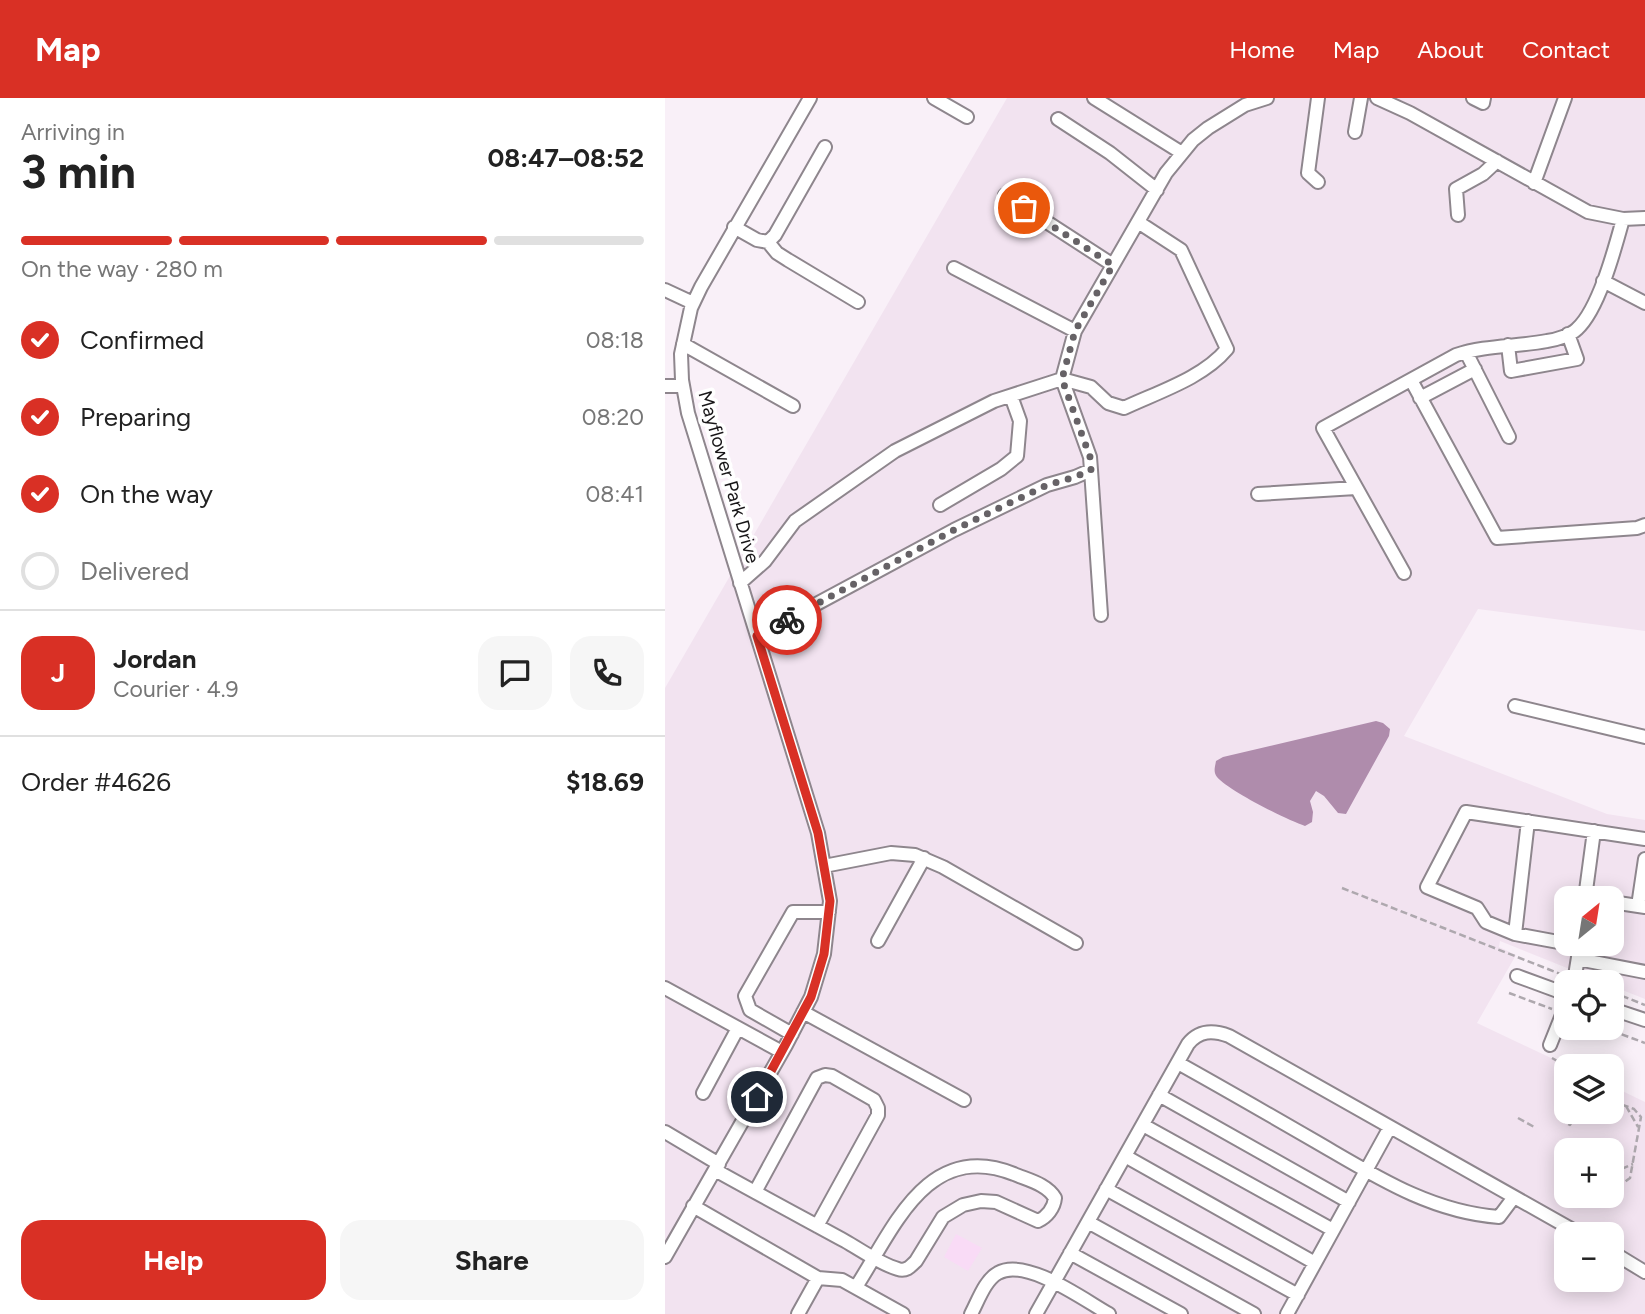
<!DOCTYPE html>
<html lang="en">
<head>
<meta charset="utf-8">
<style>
	body { margin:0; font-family:Figtree,sans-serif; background:#f6f6f6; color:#222; height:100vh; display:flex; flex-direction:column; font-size:26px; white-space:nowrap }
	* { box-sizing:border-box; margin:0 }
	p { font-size:23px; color:#767676 }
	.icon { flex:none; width:38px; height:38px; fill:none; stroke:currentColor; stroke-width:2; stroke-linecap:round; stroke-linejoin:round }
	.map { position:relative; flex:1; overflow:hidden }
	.drawer { display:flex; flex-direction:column; background:#fff; width:665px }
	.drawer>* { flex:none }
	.needle { width:46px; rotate:30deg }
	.controls { position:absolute; left:889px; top:788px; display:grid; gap:14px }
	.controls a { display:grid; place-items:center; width:70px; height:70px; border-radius:14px; background:#fff; box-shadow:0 4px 18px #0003; font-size:35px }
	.pin { position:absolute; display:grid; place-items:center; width:60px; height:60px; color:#fff; margin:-30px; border:4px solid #fff; border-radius:50%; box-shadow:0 2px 7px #0007 }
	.courier { position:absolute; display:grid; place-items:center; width:70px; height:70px; margin:-35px; border:5px solid #d93025; border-radius:50%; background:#fff; color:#222; box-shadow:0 2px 9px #0007 }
	.head em { font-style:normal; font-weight:700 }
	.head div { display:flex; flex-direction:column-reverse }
	.head { display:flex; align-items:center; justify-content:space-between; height:119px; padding:0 21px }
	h1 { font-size:46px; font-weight:700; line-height:52px }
	.bar { display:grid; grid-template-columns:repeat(4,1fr); gap:10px 7px; align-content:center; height:84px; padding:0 21px }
	.bar i { height:9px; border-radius:5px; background:#e0e0e0 }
	.bar .selected { background:#d93025 }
	.bar p { grid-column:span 4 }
	.line { display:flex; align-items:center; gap:18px; padding:0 21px; border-top:2px solid #e0e0e0 }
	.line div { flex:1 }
	.round { display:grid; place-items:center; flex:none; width:74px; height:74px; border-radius:21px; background:#f6f6f6 }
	ol { padding:0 21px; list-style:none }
	li { display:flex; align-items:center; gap:21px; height:77px }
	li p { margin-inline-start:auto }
	li .icon { padding:7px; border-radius:50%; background:#d93025; color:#fff; stroke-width:4 }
	li:last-child { color:#767676 }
	li i { width:38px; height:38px; border:4px solid #e0e0e0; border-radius:50% }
	.primary-button { display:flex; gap:14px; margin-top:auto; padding:14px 21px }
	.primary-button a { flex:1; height:80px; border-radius:21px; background:#d93025; color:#fff; font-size:28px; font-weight:700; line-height:80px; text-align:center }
	.primary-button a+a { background:#f6f6f6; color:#222 }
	header { display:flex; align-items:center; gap:42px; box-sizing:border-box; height:98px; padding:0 35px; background:#d93025; color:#fff }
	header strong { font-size:33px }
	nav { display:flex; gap:38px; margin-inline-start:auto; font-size:24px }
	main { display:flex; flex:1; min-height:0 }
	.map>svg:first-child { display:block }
</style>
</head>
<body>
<header>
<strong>Map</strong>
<nav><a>Home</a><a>Map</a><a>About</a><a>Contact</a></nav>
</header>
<main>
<section class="drawer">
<div class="head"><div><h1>3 min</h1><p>Arriving in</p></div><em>08:47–08:52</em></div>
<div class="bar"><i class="selected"></i><i class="selected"></i><i class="selected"></i><i></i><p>On the way · 280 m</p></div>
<ol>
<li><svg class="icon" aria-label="check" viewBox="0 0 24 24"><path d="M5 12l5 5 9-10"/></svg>Confirmed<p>08:18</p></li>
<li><svg class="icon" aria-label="check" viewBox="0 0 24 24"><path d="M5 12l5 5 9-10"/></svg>Preparing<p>08:20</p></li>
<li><svg class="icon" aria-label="check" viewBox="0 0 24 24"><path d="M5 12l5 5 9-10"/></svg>On the way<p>08:41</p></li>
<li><i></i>Delivered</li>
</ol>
<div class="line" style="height:126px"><b class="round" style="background:#d93025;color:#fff">J</b><div><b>Jordan</b><p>Courier · 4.9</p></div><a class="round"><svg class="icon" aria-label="chat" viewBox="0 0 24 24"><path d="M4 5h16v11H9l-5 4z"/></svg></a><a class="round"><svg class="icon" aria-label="phone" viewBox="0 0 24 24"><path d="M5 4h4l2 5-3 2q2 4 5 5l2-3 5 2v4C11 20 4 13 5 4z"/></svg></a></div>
<div class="line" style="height:91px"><div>Order #4626</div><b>$18.69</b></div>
<div class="primary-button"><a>Help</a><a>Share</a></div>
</section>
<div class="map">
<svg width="980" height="1216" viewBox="0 0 980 1216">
	<rect width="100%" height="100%" fill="#f9f0f8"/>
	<path fill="#f2e3f0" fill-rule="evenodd" d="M 342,0 L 980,0 L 980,533 L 813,511 L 739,638 L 942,716 L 980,722 L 980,901 L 947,888 L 947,884 L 937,884 L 835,843 L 834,849 L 851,857 L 812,925 L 903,968 L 901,968 L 901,1013 L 947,1013 L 947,988 L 980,1004 L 980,1216 L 0,1216 L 0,590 ZM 901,800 L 947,800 L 947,845 L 901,845 ZM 901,1052 L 947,1052 L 947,1097 L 901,1097 ZM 901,1136 L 947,1136 L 947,1181 L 901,1181 Z"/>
	<path fill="#f9dbf6" d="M 291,1136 L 317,1150 L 303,1173 L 279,1159 Z"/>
	<path fill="#af8cac" d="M 711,623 L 718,625 L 725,631 L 724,638 L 681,716 L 673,715 L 659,698 L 651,693 L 645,703 L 648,714 L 647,724 L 640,728 C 622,722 564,693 552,679 C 548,674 550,669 551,663 L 558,659 Z"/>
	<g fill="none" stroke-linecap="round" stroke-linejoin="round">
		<defs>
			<path id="minor" d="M 269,0 L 302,19
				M 429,0 L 517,55
				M 653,0 L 643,75 L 653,84
				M 712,0 L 745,15 L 923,114 L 958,121 L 980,120
				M 808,0 L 818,5 L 819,0
				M 393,21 L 445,55 L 492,92
				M 690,34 L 696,0
				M 869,85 L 900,0
				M 340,97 L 448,167
				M 793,117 L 791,91 L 818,76 L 832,63
				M 69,129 L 92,142 L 103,144 L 110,137 L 160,49
				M 103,144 L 112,155 L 123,162 L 193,204
				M 289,170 L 410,233
				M 938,183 L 980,205
				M 0,192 L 28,205
				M 18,246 L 128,308
				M 843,247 L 846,273 L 912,261 L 903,236
				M 801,254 L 844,339
				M 397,281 L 410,233 L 501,75 L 528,42 L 543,30 L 580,7 L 602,0
				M 746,282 L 832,440 L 972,430 L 980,427
				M 0,288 L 18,288
				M 755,300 L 810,271
				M 426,372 L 436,517
				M 593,396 L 691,390
				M 275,407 L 336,371 L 352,358 L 355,323 L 346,298
				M 739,475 L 658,330 L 791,257 C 821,247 851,249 882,243 C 891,242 906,237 912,231 C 934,211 950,150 958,121
				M 75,485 L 100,463 L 130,423 L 230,353 L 329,303 L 397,281 L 426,289 L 443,305 L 459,310 C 493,294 538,280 562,251 L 516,152 L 473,124
				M 92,538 L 289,432 L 382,387 L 410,379 L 426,372 L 425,359 L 397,281
				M 850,608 L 980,639
				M 159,768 L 226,755 L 250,757 L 278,769 L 411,845
				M 920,800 L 929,733
				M 947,804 L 980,809
				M 973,808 L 980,761
				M 850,836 L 863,723
				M 213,843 L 259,760
				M 915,848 L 850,836 L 821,824 L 812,810 L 762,789 L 801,714 L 980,741
				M 913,861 L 980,874
				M 852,878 L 901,896
				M 909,884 L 914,853
				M 0,890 L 117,954
				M 947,911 L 980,922
				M 138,914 L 299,1002
				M 127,936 L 85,912 L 80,898 L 128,814 L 164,814
				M 885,947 L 901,907
				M 513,965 C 558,990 603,1016 648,1042 C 707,1076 764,1114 834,1119 L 849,1099
				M 38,995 L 73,930
				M 494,997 L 684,1104
				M 478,1027 L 668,1132
				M 0,1034 L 54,1066
				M 460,1058 L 650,1165
				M 50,1072 C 93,1096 136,1119 180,1143 C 196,1152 215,1166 233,1171 C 241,1174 246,1168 251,1163 L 278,1119 L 298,1107 L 316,1103 L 331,1104 L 373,1123 C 382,1119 389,1110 390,1100 C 382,1086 363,1082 349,1076 C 262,1041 228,1132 191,1189
				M 441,1091 L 633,1197
				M 90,1094 L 152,980 L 160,977 L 167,978 L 209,1002 L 213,1010 L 213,1017 L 152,1128
				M 28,1108 L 153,1180 L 133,1216
				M 423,1124 L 589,1216
				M 947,1154 L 980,1174
				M 405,1155 L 516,1216
				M 0,1159 L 121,947 L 146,899 L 159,856 L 165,803 L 153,735 L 23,315 L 17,282 L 16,256 L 26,210 L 36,189 L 145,0
				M 153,1180 L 177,1182 L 238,1216
				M 306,1216 C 313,1203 320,1182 333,1175 C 361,1159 419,1202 444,1216
				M 371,1216 L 523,946 C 534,932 548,932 564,938 L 915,1136
				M 622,1216 L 725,1029"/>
		</defs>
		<use href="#minor" stroke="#8e868d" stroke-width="16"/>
		<path stroke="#aea8ae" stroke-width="2.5" stroke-dasharray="7 3.5" stroke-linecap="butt" d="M 677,790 L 898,877
			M 947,894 L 980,907
			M 844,895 L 887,911
			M 937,929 L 980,945
			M 887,960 L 901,968
			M 947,1003 L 969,1011 L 976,1019 L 965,1080 L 957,1086 L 947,1082
			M 961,1008 L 973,1029
			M 853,1020 L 871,1030
			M 894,1021 L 905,1027 L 913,1013
			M 893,1052 L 901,1057
			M 947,1075 L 968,1066"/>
		<use href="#minor" stroke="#fff" stroke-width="12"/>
	</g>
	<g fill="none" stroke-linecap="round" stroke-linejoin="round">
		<path stroke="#666266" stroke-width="7" stroke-dasharray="0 12.6" d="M 122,522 L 289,432 L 382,387 L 410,379 L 426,372 L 425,359 L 397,281 L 410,233 L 448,167 L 359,110"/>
		<path stroke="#d93025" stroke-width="9" d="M 92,999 L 146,899 L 159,856 L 165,803 L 153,735 L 92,538 L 122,522"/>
	</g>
	<g text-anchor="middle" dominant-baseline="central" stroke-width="7" stroke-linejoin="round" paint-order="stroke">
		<g font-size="19" fill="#171517" stroke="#fff">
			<text transform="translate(64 379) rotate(74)">Mayflower Park Drive</text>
		</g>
	</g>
</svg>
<div class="controls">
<a><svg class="needle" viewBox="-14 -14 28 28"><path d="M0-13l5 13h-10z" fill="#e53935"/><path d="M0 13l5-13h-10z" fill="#767676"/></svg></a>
<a><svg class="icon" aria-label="locate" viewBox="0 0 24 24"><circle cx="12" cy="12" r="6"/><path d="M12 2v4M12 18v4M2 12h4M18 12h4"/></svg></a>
<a><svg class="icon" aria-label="layers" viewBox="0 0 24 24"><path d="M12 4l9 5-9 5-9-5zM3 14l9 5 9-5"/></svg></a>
<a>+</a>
<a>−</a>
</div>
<div class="pin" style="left:359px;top:110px;background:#ea580c"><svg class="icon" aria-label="bag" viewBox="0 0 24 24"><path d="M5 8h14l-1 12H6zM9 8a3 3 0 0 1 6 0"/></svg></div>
<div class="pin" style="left:92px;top:999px;background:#1f2937"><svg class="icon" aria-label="home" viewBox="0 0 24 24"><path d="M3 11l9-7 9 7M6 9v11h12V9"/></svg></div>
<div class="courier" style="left:122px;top:522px"><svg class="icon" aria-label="bike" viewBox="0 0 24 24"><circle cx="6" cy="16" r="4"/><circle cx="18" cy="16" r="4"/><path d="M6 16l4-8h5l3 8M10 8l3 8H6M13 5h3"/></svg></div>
</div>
</main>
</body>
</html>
